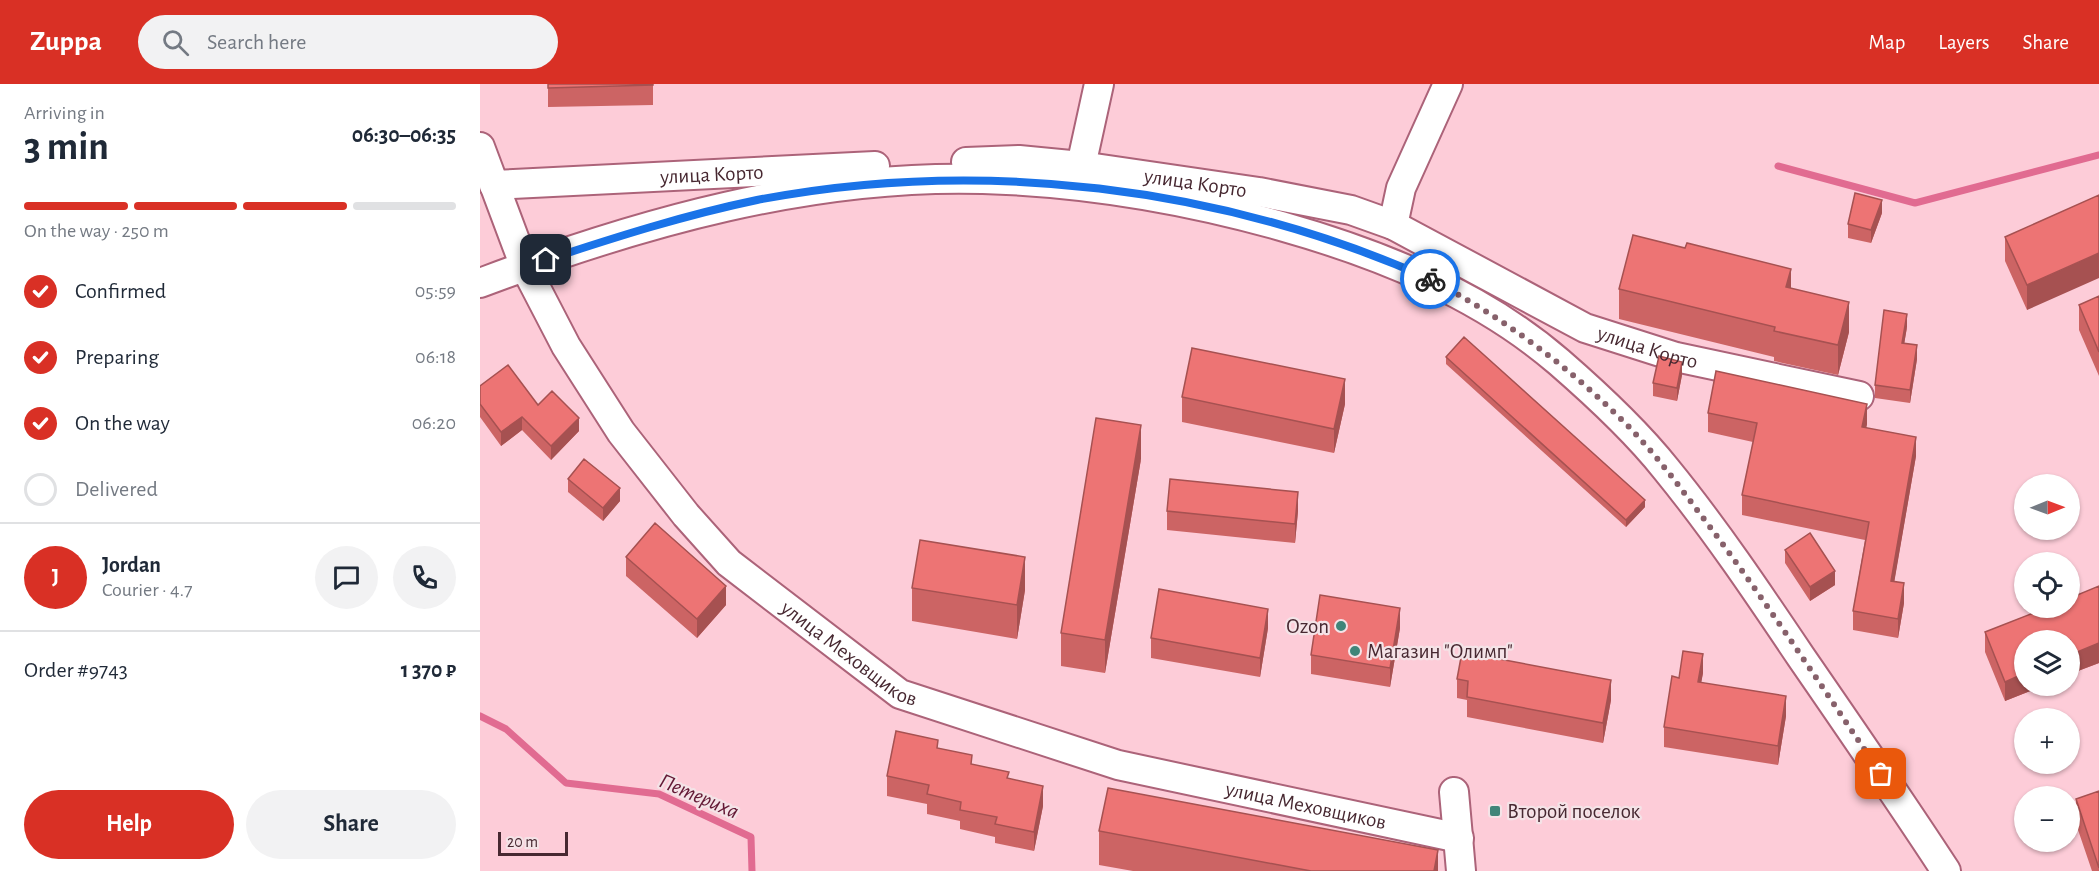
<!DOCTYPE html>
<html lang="en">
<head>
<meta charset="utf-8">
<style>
	body { margin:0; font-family:"Alegreya Sans",sans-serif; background:#f2f2f3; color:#1f2937; height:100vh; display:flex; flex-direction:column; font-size:22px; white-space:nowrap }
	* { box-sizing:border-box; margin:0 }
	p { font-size:20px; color:#747a83 }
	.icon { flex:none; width:33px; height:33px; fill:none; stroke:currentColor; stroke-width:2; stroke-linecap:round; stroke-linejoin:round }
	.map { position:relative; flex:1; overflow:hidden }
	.drawer { display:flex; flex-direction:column; background:#fff; width:480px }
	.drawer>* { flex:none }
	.needle { width:39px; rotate:89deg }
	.fabs { position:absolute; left:1534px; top:390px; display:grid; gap:12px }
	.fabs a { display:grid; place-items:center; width:66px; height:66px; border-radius:50%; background:#fff; box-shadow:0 2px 4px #0004; font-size:30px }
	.scale { position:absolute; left:18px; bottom:15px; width:70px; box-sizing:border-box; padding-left:6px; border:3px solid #472831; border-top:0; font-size:16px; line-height:21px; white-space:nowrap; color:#472831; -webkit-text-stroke:4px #f4e3e7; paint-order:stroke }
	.pin { position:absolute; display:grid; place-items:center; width:51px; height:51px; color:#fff; margin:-26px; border-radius:12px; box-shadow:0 3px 9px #0006 }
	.courier { position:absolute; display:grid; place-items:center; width:60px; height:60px; margin:-30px; border:4px solid #1a73e8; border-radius:50%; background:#fff; color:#222; box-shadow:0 2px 8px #0007 }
	.head em { font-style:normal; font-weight:600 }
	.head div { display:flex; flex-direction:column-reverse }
	.head { display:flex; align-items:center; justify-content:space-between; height:102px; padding:0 24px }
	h1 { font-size:39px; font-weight:600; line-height:45px }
	.bar { display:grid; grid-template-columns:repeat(4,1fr); gap:9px 6px; align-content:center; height:72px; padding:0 24px }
	.bar i { height:8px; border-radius:4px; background:#e0e1e3 }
	.bar .selected { background:#d93025 }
	.bar p { grid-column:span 4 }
	.line { display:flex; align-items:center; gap:15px; padding:0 24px; border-top:2px solid #e0e1e3 }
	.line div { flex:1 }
	.round { display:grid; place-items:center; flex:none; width:63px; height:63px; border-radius:32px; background:#f2f2f3 }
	ol { padding:0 24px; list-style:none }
	li { display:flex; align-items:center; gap:18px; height:66px }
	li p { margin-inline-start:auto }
	li .icon { padding:6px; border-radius:50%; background:#d93025; color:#fff; stroke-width:4 }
	li:last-child { color:#747a83 }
	li i { width:33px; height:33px; border:3px solid #e0e1e3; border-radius:50% }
	.button { display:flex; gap:12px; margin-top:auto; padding:12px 24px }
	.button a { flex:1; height:69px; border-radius:36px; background:#d93025; color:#fff; font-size:24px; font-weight:600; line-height:69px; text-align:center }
	.button a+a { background:#f2f2f3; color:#1f2937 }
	header { display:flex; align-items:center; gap:36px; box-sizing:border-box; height:84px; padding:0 30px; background:#d93025; color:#fff }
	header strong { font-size:28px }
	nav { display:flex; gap:33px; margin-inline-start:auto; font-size:21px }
	.search { width:420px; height:54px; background:#f2f2f3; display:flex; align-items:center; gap:15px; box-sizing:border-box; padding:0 21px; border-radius:33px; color:#747a83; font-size:22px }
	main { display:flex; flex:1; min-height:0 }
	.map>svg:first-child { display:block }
</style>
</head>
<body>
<header>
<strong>Zuppa</strong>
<div class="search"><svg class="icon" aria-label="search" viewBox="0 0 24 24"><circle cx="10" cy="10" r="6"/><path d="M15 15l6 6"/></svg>Search here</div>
<nav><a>Map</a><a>Layers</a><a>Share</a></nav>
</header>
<main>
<section class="drawer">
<div class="head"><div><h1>3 min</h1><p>Arriving in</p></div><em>06:30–06:35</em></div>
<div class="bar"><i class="selected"></i><i class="selected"></i><i class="selected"></i><i></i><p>On the way · 250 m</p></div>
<ol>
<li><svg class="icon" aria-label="check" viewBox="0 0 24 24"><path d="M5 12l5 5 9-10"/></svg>Confirmed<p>05:59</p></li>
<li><svg class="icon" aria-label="check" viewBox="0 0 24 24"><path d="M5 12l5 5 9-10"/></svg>Preparing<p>06:18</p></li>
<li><svg class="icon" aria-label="check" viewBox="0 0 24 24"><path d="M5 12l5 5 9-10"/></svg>On the way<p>06:20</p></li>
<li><i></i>Delivered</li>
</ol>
<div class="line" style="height:108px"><b class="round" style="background:#d93025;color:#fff">J</b><div><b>Jordan</b><p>Courier · 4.7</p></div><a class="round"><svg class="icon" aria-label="chat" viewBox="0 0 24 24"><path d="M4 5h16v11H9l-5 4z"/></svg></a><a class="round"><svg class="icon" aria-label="phone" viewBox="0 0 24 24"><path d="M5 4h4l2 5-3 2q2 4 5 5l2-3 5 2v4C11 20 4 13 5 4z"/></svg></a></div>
<div class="line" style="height:78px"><div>Order #9743</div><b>1 370 ₽</b></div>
<div class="button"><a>Help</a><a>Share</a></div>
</section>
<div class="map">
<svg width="1619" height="787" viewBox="0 0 1619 787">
	<rect width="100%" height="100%" fill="#fdccd8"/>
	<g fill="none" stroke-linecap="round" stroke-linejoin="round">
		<path stroke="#e16b91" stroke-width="7" d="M 1298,82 L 1435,119 L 1619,71
			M 0,632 L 26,645 L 86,699 L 179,710 L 271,753 L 272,787"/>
		<defs>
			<g id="minor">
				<path id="s1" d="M 0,63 L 45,183 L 86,262 L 141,348 L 206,431 L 249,479 L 420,610 L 638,681 L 979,754"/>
				<path id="s2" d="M 486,78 L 539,76 L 601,82 L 779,108 L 871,126 L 913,141 L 1105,244 L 1196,273 L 1379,312"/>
				<path d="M 601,82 L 619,0"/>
				<path id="s3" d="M 14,101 L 395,82"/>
				<path d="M 913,141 L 921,104 L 968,0"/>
				<path d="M 0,199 C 159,139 331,90 503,95 C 603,98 705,115 801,142 C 900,170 1000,210 1079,278 C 1117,311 1155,346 1186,385 C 1235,445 1278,509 1321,573 C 1370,644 1419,715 1466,787"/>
				<path d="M 974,708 L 981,787"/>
			</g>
		</defs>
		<use href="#minor" stroke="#ac6379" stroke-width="32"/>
		<use href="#minor" stroke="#fff" stroke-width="28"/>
	</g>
	<path fill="#cc6464" d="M 68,0 L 173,0 L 173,21 L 68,23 Z
		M 1619,111 L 1547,226 L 1525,177 L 1525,153 Z
		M 1402,129 L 1391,159 L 1368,154 L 1368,140 Z
		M 1311,204 L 1369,248 L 1358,291 L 1294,277 L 1294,273 L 1139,235 L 1139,205 Z
		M 1619,212 L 1619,292 L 1599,246 L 1599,221 Z
		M 1427,243 L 1424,260 L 1437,275 L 1430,319 L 1395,314 L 1395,301 Z
		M 966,273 L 1165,423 L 1146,443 L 966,280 Z
		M 1202,291 L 1197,317 L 1173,312 L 1173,299 Z
		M 0,302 L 58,321 L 99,347 L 71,376 L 42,346 L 21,362 L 0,333 Z
		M 702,313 L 865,320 L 854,369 L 702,338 Z
		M 1228,329 L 1387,340 L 1386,344 L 1436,372 L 1414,498 L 1424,519 L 1418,554 L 1373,546 L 1373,527 L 1385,456 L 1262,431 L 1262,411 L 1273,358 L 1228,348 Z
		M 661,375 L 625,589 L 581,582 L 581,549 Z
		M 88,395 L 140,417 L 123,437 L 88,408 Z
		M 687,427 L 818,427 L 815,459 L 687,446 Z
		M 1305,466 L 1355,501 L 1330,517 L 1305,479 Z
		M 146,473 L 246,521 L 217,554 L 146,492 Z
		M 1619,502 L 1619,579 L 1590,590 L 1590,556 L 1545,556 L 1545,602 L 1563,602 L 1525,617 L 1505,568 L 1505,548 L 1566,524 L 1590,524 L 1590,514 Z
		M 432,504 L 545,506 L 537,555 L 432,537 Z
		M 788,544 L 780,593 L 671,574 L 671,554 Z
		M 920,544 L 910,603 L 831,590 L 831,571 Z
		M 1223,589 L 1221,598 L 1306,632 L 1298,681 L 1184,663 L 1184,643 L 1199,594 Z
		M 977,595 L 1131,616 L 1123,659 L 987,633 L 987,616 L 977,614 Z
		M 458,664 L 492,680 L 529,695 L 563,722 L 554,767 L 515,759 L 515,753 L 480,745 L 480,737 L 447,730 L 447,720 L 407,712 L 407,692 Z
		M 1619,707 L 1619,787 L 1612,787 L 1596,740 L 1596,715 Z
		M 619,747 L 958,787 L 653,787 L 619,781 Z"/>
	<path fill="#a65151" d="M 1402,116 L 1402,129 L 1391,159 L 1391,146 Z
		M 1619,169 L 1619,194 L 1547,226 L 1547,201 Z
		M 1311,185 L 1311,215 L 1306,203 Z
		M 1369,218 L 1369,248 L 1358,291 L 1358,261 Z
		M 1427,230 L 1427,243 L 1422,273 L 1422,259 Z
		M 1437,261 L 1437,275 L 1430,319 L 1430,306 Z
		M 1202,278 L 1202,291 L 1197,317 L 1197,304 Z
		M 865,295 L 865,320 L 854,369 L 854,345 Z
		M 1387,320 L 1387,340 L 1382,363 L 1382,343 Z
		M 42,333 L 42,346 L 21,362 L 21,348 Z
		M 99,334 L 99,347 L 71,376 L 71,362 Z
		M 661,341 L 661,375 L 625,589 L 625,556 Z
		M 1436,353 L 1436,372 L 1411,517 L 1411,497 Z
		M 140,404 L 140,417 L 123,437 L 123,424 Z
		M 818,408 L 818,427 L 815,459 L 815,440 Z
		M 1165,416 L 1165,423 L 1146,443 L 1146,436 Z
		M 545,473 L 545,506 L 537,555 L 537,521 Z
		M 1355,487 L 1355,501 L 1330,517 L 1330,503 Z
		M 1424,499 L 1424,519 L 1418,554 L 1418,535 Z
		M 246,502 L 246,521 L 217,554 L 217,535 Z
		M 920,524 L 920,544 L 910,603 L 910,584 Z
		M 788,525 L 788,544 L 780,593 L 780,574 Z
		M 1619,559 L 1619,579 L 1590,590 L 1590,571 Z
		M 1223,570 L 1223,589 L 1218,617 L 1218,598 Z
		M 1545,589 L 1545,602 L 1563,602 L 1525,617 L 1525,598 Z
		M 1131,596 L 1131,616 L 1123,659 L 1123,639 Z
		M 1306,612 L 1306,632 L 1298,681 L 1298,662 Z
		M 563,702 L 563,722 L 554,767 L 554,748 Z
		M 958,766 L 958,787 L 954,787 Z"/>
	<path fill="#ed7474" stroke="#a65151" stroke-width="1.5" d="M 68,0 L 173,0 L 173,1 L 68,4 Z
		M 1375,109 L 1402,116 L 1391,146 L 1368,140 Z
		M 1619,111 L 1619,169 L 1547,201 L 1525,153 Z
		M 1153,151 L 1205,164 L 1207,159 L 1311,185 L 1306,203 L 1369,218 L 1358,261 L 1294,247 L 1295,243 L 1139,205 Z
		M 1619,212 L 1619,268 L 1599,221 Z
		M 1404,226 L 1427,230 L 1422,259 L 1437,261 L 1430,306 L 1395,301 Z
		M 984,253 L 1165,416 L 1146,436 L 966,273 Z
		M 712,264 L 865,295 L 854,345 L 702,313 Z
		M 1179,272 L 1202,278 L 1197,304 L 1173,299 Z
		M 28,281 L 58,321 L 72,307 L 99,334 L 71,362 L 42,333 L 21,348 L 0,320 L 0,302 Z
		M 1236,287 L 1387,320 L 1382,343 L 1436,353 L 1411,497 L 1424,499 L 1418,535 L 1373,527 L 1389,438 L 1262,411 L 1277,339 L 1228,329 Z
		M 616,334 L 661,341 L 625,556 L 581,549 Z
		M 104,375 L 140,404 L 123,424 L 88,395 Z
		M 690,395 L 818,408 L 815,440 L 687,427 Z
		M 175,439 L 246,502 L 217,535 L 146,473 Z
		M 1330,449 L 1355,487 L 1330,503 L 1305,466 Z
		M 440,456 L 545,473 L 537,521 L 432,504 Z
		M 1619,502 L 1619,559 L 1590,571 L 1590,556 L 1545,556 L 1545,589 L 1525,598 L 1505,548 L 1566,524 L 1590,524 L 1590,514 Z
		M 679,505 L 788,525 L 780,574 L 671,554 Z
		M 840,511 L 920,524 L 910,584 L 831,571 Z
		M 1203,567 L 1223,570 L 1218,598 L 1306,612 L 1298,662 L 1184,643 L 1192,592 L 1199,594 Z
		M 982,568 L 1131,596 L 1123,639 L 987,613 L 988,597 L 977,595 Z
		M 416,647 L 458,656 L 457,664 L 492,671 L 491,680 L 529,688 L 527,694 L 563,702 L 554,748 L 515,740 L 517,733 L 480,726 L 481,718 L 447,710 L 449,701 L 407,692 Z
		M 628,704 L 958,766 L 954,787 L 831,787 L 619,747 Z
		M 1619,707 L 1619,784 L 1596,715 Z"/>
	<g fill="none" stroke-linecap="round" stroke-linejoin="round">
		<path stroke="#87616b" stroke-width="6" stroke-dasharray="0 10.8" d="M 950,195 C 1024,234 1091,284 1150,344 C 1178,373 1202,406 1227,439 C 1288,520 1344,606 1401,690"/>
		<path stroke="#1a73e8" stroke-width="8" d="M 66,176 C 136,153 205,131 277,116 C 501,73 741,102 950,195"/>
	</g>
	<g fill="#408579" stroke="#f4e3e7" stroke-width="2">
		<circle cx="861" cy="542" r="6"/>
		<circle cx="875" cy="567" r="6"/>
		<rect x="1009" y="721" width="12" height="12" rx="3"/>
	</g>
	<g text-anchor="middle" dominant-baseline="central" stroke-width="4.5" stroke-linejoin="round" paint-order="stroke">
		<g font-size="21" fill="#472831" stroke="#f4e3e7">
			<text stroke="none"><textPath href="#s3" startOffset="218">улица Корто</textPath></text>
			<text stroke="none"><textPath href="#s2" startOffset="231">улица Корто</textPath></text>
			<text stroke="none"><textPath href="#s2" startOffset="717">улица Корто</textPath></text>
			<text stroke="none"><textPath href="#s1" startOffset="640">улица Меховщиков</textPath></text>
			<text stroke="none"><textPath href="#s1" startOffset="1126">улица Меховщиков</textPath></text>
		</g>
		<g font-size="21" fill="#472831" stroke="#f4e3e7" text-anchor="start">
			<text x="849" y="542" text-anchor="end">Ozon</text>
			<text x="887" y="567">Магазин "Олимп"</text>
			<text x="1027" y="727">Второй поселок</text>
		</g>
		<g font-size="22" font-style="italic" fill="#631935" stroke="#f4e3e7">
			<text transform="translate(219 712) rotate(23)">Петериха</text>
		</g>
	</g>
</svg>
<div class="fabs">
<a><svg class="needle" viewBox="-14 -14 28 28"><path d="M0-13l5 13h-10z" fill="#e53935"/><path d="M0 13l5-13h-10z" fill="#747a83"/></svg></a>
<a><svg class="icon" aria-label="locate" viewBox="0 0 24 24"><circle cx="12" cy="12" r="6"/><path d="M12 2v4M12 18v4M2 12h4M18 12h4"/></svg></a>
<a><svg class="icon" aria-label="layers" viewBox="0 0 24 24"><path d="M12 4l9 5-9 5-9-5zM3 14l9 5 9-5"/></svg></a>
<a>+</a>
<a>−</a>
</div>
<div class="scale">20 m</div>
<div class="pin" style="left:1401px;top:690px;background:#ea580c"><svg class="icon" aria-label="bag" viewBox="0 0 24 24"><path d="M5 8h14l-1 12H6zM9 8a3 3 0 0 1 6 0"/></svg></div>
<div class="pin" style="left:66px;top:176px;background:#1f2937"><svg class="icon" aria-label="home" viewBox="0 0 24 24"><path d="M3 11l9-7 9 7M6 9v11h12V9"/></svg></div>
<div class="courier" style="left:950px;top:195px"><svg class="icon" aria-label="bike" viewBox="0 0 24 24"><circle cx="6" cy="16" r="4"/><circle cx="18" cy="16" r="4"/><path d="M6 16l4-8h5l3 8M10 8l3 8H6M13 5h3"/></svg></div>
</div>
</main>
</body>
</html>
